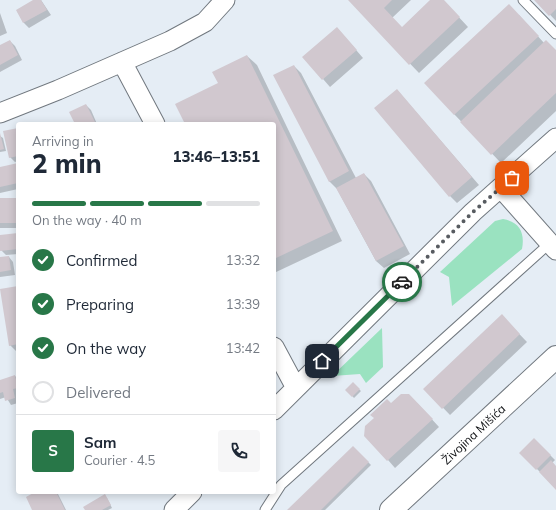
<!DOCTYPE html>
<html lang="en">
<head>
<meta charset="utf-8">
<style>
	body { margin:0; font-family:Mulish,sans-serif; background:#f6f6f7; color:#1f2937; height:100vh; display:flex; flex-direction:column; font-size:15px; white-space:nowrap }
	* { box-sizing:border-box; margin:0 }
	p { font-size:13px; color:#747a83 }
	.icon { flex:none; width:22px; height:22px; fill:none; stroke:currentColor; stroke-width:2; stroke-linecap:round; stroke-linejoin:round }
	.map { position:relative; flex:1; overflow:hidden }
	.drawer { position:absolute; left:16px; top:122px; width:260px; height:372px; display:flex; flex-direction:column; background:#fff; border-radius:4px; box-shadow:0 2px 10px #0003 }
	.drawer>* { flex:none }
	.pin { position:absolute; display:grid; place-items:center; width:34px; height:34px; color:#fff; margin:-17px; border-radius:8px; box-shadow:0 2px 6px #0006 }
	.courier { position:absolute; display:grid; place-items:center; width:40px; height:40px; margin:-20px; border:3px solid #287748; border-radius:50%; background:#fff; color:#222; box-shadow:0 1px 5px #0007 }
	.overview em { font-style:normal; font-weight:800 }
	.overview div { display:flex; flex-direction:column-reverse }
	.overview { display:flex; align-items:center; justify-content:space-between; height:68px; padding:0 16px }
	h1 { font-size:26px; font-weight:800; line-height:30px }
	.bar { display:grid; grid-template-columns:repeat(4,1fr); gap:6px 4px; align-content:center; height:48px; padding:0 16px }
	.bar i { height:5px; border-radius:3px; background:#e0e1e3 }
	.bar .on { background:#287748 }
	.bar p { grid-column:span 4 }
	.line { display:flex; align-items:center; gap:10px; padding:0 16px; border-top:1px solid #e0e1e3 }
	.line div { flex:1 }
	.round { display:grid; place-items:center; flex:none; width:42px; height:42px; border-radius:4px; background:#f6f6f7 }
	ol { padding:0 16px; list-style:none }
	li { display:flex; align-items:center; gap:12px; height:44px }
	li p { margin-inline-start:auto }
	li .icon { padding:4px; border-radius:50%; background:#287748; color:#fff; stroke-width:4 }
	li:last-child { color:#747a83 }
	li i { width:22px; height:22px; border:2px solid #e0e1e3; border-radius:50% }
	.map>svg:first-child { display:block }
</style>
</head>
<body>
<div class="map">
<svg width="556" height="510" viewBox="0 0 556 510">
	<rect width="100%" height="100%" fill="#e5edf5"/>
	<path fill="#9ae2c0" d="M 503,219 C 520,222 525,233 522,249 L 452,306 L 449,277 L 440,272 L 495,221 Z
		M 382,328 L 383,367 L 366,383 L 360,374 L 332,376 Z"/>
	<path fill="#0003" d="M 35,0 L 41,0 L 51,15 L 29,28 L 24,23 L 17,11 Z
		M 349,0 L 411,0 L 392,18 L 402,28 L 431,0 L 443,0 L 468,27 L 419,73 Z
		M 536,0 L 556,0 L 556,21 Z
		M 0,13 L 7,33 L 0,36 Z
		M 519,15 L 544,43 L 556,51 L 556,111 L 501,163 L 454,114 Z
		M 344,36 L 363,58 L 330,87 L 323,79 Z
		M 10,41 L 15,46 L 22,60 L 0,72 L 0,46 Z
		M 247,56 L 257,65 L 342,241 L 274,273 L 274,124 L 186,124 L 219,84 Z
		M 294,66 L 301,73 L 356,178 L 364,174 L 371,181 L 410,254 L 384,268 L 376,261 L 337,189 L 329,181 Z
		M 397,90 L 479,185 L 457,203 L 450,196 Z
		M 86,105 L 91,110 L 97,124 L 76,124 Z
		M 18,129 L 18,161 L 15,162 L 10,157 Z
		M 0,136 L 3,138 L 6,151 L 0,152 Z
		M 18,164 L 18,189 L 0,193 L 0,168 Z
		M 0,199 L 18,199 L 18,228 L 0,228 Z
		M 18,234 L 18,254 L 6,255 L 1,250 L 0,236 Z
		M 9,257 L 13,262 L 15,275 L 0,277 L 0,258 Z
		M 18,287 L 18,352 L 17,352 L 10,345 Z
		M 502,316 L 527,342 L 450,415 L 425,389 Z
		M 15,376 L 18,379 L 18,394 L 17,394 L 18,403 L 11,405 L 6,397 L 0,399 L 0,381 Z
		M 353,384 L 361,391 L 354,398 L 347,390 Z
		M 417,403 L 439,427 L 395,468 L 388,460 L 391,404 Z
		M 534,439 L 555,460 L 552,463 L 556,467 L 556,488 L 521,453 Z
		M 353,447 L 371,465 L 325,510 L 289,510 Z
		M 38,492 L 57,492 L 66,510 L 34,510 Z
		M 107,498 L 112,508 L 108,510 L 86,510 Z"/>
	<path fill="#d1c8cf" d="M 33,0 L 41,0 L 47,10 L 23,23 L 16,10 Z
		M 348,0 L 392,0 L 384,8 L 402,27 L 430,0 L 444,0 L 460,17 L 409,65 Z
		M 534,0 L 556,0 L 556,9 L 549,16 Z
		M 509,4 L 539,36 L 454,115 L 424,83 Z
		M 337,27 L 357,50 L 322,80 L 302,57 Z
		M 10,40 L 18,55 L 0,65 L 0,45 Z
		M 546,40 L 556,50 L 556,93 L 491,155 L 460,122 Z
		M 247,55 L 333,231 L 274,259 L 274,124 L 185,124 L 175,104 L 218,83 L 212,72 Z
		M 294,65 L 349,171 L 329,182 L 273,75 Z
		M 397,89 L 472,177 L 449,197 L 374,108 Z
		M 86,104 L 96,124 L 75,124 L 69,112 Z
		M 18,128 L 18,156 L 9,158 L 3,131 Z
		M 0,133 L 4,149 L 0,150 Z
		M 18,163 L 18,183 L 0,187 L 0,167 Z
		M 364,173 L 404,246 L 376,261 L 336,188 Z
		M 0,198 L 18,198 L 18,223 L 0,223 Z
		M 18,233 L 18,249 L 0,251 L 0,235 Z
		M 9,256 L 11,270 L 0,272 L 0,257 Z
		M 18,286 L 18,344 L 9,346 L 0,289 Z
		M 502,314 L 520,334 L 442,409 L 423,389 Z
		M 15,375 L 18,388 L 13,389 L 15,398 L 5,401 L 3,392 L 0,393 L 0,380 Z
		M 353,382 L 360,389 L 352,397 L 345,390 Z
		M 401,394 L 409,394 L 433,419 L 387,461 L 364,436 L 365,426 L 374,418 L 370,415 L 387,399 L 391,403 Z
		M 534,438 L 551,455 L 536,470 L 519,453 Z
		M 353,446 L 369,462 L 321,510 L 287,510 Z
		M 551,460 L 556,466 L 556,490 L 539,472 Z
		M 35,492 L 56,492 L 65,510 L 32,510 L 26,497 Z
		M 105,494 L 111,505 L 102,510 L 85,510 L 83,507 Z"/>
	<g fill="none" stroke-linecap="round" stroke-linejoin="round">
		<defs>
			<path id="service" d="M 523,0 L 556,34
				M 265,510 L 281,485 L 550,243"/>
			<path id="minor" d="M 122,62 L 155,124
				M 0,113 L 58,90 L 170,41 L 205,22 L 225,0
				M 501,188 L 556,250
				M 274,347 L 296,388
				M 274,410 L 473,212 L 556,138
				M 174,510 L 192,492"/>
			<g id="secondary">
				<path id="s1" d="M 391,510 L 556,357"/>
			</g>
		</defs>
		<use href="#service" stroke="#71787f" stroke-width="11"/>
		<use href="#minor" stroke="#71787f" stroke-width="21"/>
		<use href="#secondary" stroke="#71787f" stroke-width="24"/>
		<use href="#service" stroke="#fff" stroke-width="9"/>
		<use href="#minor" stroke="#fff" stroke-width="19"/>
		<use href="#secondary" stroke="#fff" stroke-width="22"/>
	</g>
	<g fill="none" stroke-linecap="round" stroke-linejoin="round">
		<path stroke="#575b60" stroke-width="4" stroke-dasharray="0 7.2" d="M 402,282 L 473,212 L 512,178"/>
		<path stroke="#287748" stroke-width="5" d="M 322,361 L 402,282"/>
	</g>
	<g text-anchor="middle" dominant-baseline="central" stroke-width="3.5" stroke-linejoin="round" paint-order="stroke">
		<g font-size="12" fill="#0b0d10" stroke="#fff">
			<text stroke="none"><textPath href="#s1" startOffset="112">Živojina Mišića</textPath></text>
		</g>
	</g>
</svg>
<div class="pin" style="left:512px;top:178px;background:#ea580c"><svg class="icon" aria-label="bag" viewBox="0 0 24 24"><path d="M5 8h14l-1 12H6zM9 8a3 3 0 0 1 6 0"/></svg></div>
<div class="pin" style="left:322px;top:361px;background:#1f2937"><svg class="icon" aria-label="home" viewBox="0 0 24 24"><path d="M3 11l9-7 9 7M6 9v11h12V9"/></svg></div>
<div class="courier" style="left:402px;top:282px"><svg class="icon" aria-label="car" viewBox="0 0 24 24"><path d="M5 17H2v-5l4-1 3-4h7l3 4 3 1v5h-3M9 17h6M6 11h13"/><circle cx="7" cy="17" r="2"/><circle cx="17" cy="17" r="2"/></svg></div>
<section class="drawer">
<div class="overview"><div><h1>2 min</h1><p>Arriving in</p></div><em>13:46–13:51</em></div>
<div class="bar"><i class="on"></i><i class="on"></i><i class="on"></i><i></i><p>On the way · 40 m</p></div>
<ol>
<li><svg class="icon" aria-label="check" viewBox="0 0 24 24"><path d="M5 12l5 5 9-10"/></svg>Confirmed<p>13:32</p></li>
<li><svg class="icon" aria-label="check" viewBox="0 0 24 24"><path d="M5 12l5 5 9-10"/></svg>Preparing<p>13:39</p></li>
<li><svg class="icon" aria-label="check" viewBox="0 0 24 24"><path d="M5 12l5 5 9-10"/></svg>On the way<p>13:42</p></li>
<li><i></i>Delivered</li>
</ol>
<div class="line" style="height:72px"><b class="round" style="background:#287748;color:#fff">S</b><div><b>Sam</b><p>Courier · 4.5</p></div><a class="round"><svg class="icon" aria-label="phone" viewBox="0 0 24 24"><path d="M5 4h4l2 5-3 2q2 4 5 5l2-3 5 2v4C11 20 4 13 5 4z"/></svg></a></div>
</section>
</div>
</body>
</html>
